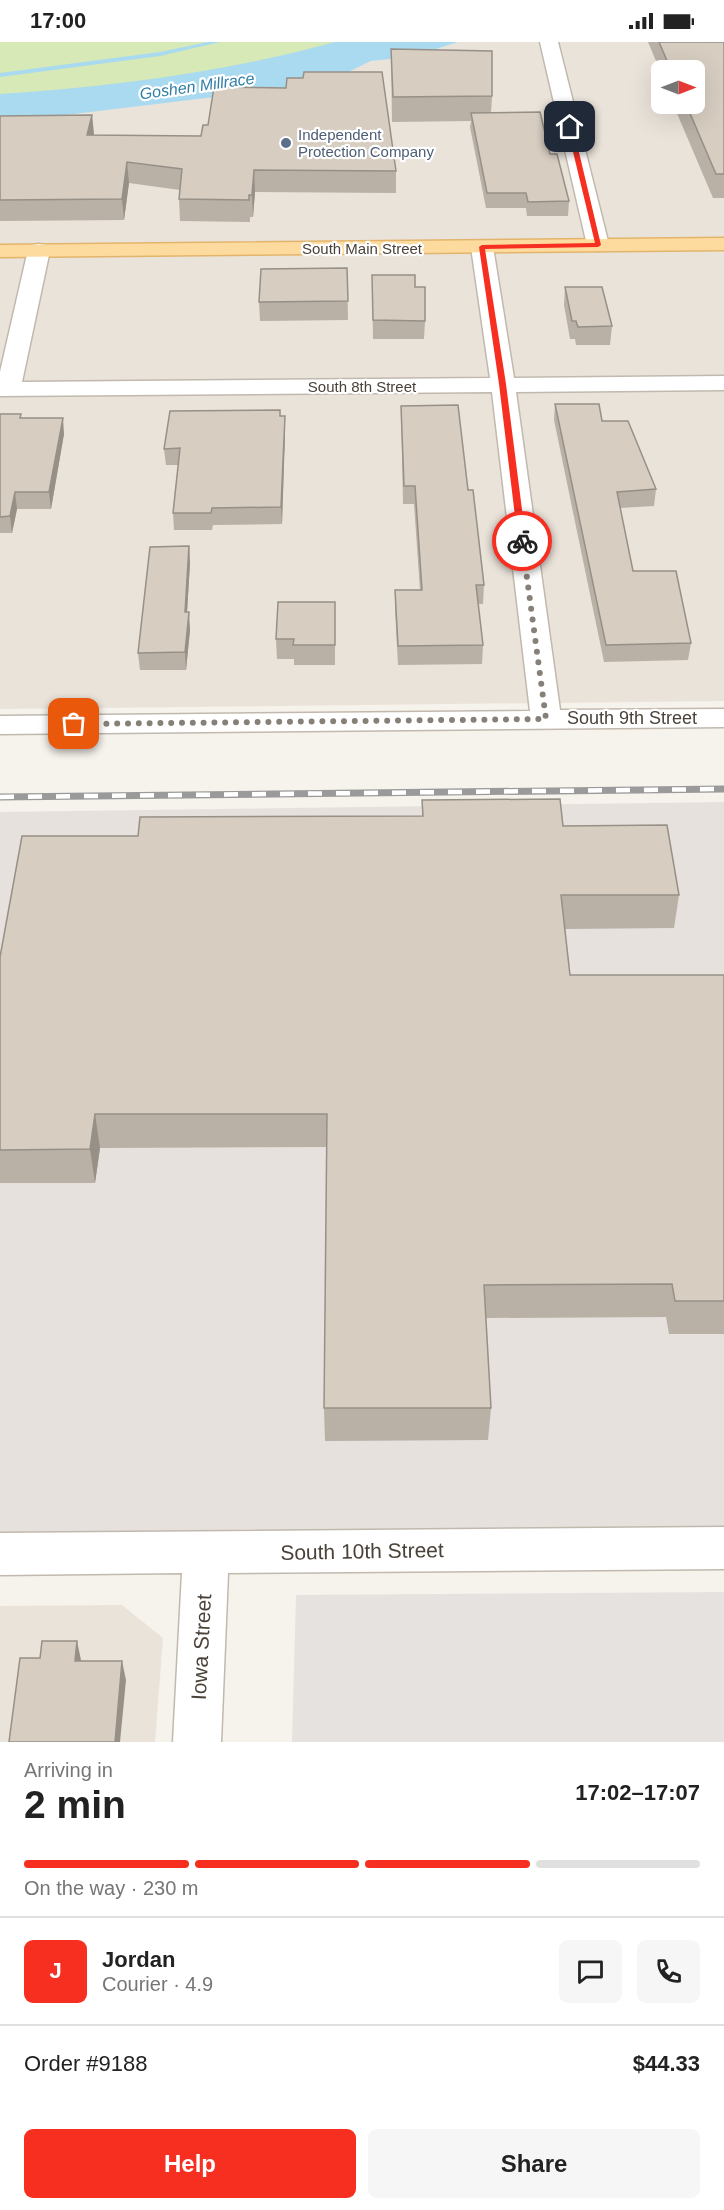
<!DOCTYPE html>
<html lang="en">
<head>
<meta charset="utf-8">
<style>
	body { margin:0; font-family:Arial,sans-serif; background:#f6f6f6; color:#222; height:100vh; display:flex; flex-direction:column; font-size:22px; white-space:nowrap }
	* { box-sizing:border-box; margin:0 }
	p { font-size:20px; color:#767676 }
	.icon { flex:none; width:33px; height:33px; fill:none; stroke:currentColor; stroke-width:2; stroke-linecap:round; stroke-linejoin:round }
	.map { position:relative; height:1700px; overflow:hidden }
	.drawer { display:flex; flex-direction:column; background:#fff; flex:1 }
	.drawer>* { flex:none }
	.needle { width:39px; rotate:90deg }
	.tools { position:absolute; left:651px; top:18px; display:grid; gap:12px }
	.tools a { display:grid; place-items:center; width:54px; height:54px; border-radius:9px; background:#fff; box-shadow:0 6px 24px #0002; font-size:30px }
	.pin { position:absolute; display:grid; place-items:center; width:51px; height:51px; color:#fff; margin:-26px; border-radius:12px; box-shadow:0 3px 9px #0006 }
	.courier { position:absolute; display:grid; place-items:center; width:60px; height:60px; margin:-30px; border:4px solid #f72f21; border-radius:50%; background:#fff; color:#222; box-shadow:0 2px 8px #0007 }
	.summary em { font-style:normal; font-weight:800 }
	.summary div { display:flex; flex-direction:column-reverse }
	.summary { display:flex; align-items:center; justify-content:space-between; height:102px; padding:0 24px }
	h1 { font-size:39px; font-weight:800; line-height:45px }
	.bar { display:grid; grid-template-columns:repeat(4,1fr); gap:9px 6px; align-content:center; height:72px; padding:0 24px }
	.bar i { height:8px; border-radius:4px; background:#e0e0e0 }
	.bar .active { background:#f72f21 }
	.bar p { grid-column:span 4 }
	.line { display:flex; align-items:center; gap:15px; padding:0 24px; border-top:2px solid #e0e0e0 }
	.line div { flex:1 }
	.round { display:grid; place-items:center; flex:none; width:63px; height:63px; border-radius:9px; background:#f6f6f6 }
	.primary-button { display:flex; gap:12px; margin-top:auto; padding:12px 24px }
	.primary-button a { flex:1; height:69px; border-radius:9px; background:#f72f21; color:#fff; font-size:24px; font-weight:800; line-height:69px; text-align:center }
	.primary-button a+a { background:#f6f6f6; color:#222 }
	.status { display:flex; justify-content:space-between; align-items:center; height:42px; padding:0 30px; background:#fff; direction:ltr }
	.status svg { height:16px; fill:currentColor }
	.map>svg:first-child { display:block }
</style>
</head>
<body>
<div class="status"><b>17:00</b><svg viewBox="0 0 49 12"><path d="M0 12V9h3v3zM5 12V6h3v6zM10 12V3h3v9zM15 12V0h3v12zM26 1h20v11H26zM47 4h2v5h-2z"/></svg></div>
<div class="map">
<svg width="724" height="1700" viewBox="0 0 724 1700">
	<rect width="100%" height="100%" fill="#f6f2ec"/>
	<path fill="#eae3da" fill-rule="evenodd" d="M 458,0 L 724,0 L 724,202 L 0,208 L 0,77 L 346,31 L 371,19 L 411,15 ZM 662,28 L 694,28 L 694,62 L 662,62 Z
		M 724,204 L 724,659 L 0,667 L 0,211 Z
		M 122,1563 L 163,1596 L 155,1700 L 0,1700 L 0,1564 Z"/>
	<path fill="#e6e1dd" d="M 724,760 L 724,1506 L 0,1512 L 0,770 Z"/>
	<path fill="#d6e9b6" d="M 0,0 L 401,0 L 0,63 Z"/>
	<path fill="#e5e2e0" d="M 724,1550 L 724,1700 L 292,1700 L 296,1553 Z"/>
	<path fill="#aadaf0" d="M 335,0 L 458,0 L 411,15 L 371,19 L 334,37 L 272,48 L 57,74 L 0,77 L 0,52 C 113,45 226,30 335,0 Z"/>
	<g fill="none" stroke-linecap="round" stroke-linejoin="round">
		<path fill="#aadaf0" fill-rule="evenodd" d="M 208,0 L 220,0 L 160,14 L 0,35 L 0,31 L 160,10 Z"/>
		<defs>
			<path id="minor" d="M 540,0 L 558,0 L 609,203 L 606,208 L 598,209 L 590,208 L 587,203 Z
				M 482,199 L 490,200 L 493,205 L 514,336 L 724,334 L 724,348 L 516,350 L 560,668 L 724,667 L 724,685 L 0,692 L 0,674 L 530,669 L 492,350 L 0,354 L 0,330 L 28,208 L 31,203 L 39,202 L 47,203 L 50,208 L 22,340 L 490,336 L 471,205 L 474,200 Z
				M 724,1485 L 724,1527 L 228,1531 L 221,1700 L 173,1700 L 182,1531 L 0,1533 L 0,1491 Z"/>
			<path id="major" d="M 724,196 L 724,208 L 0,215 L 0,203 Z"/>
		</defs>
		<use href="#minor" stroke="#c1b9ae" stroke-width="3"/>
		<use href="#major" stroke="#e3b56c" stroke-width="3"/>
		<use href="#minor" fill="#fff" fill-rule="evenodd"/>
		<use href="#major" fill="#fdda9e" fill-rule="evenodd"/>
		<defs>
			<path id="rail" d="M 0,755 L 724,747"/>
		</defs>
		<use href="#rail" stroke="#9a9a9a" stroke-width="7"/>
		<use href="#rail" stroke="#fff" stroke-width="4.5" stroke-dasharray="14" stroke-linecap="butt"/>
	</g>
	<path fill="#b9b0a6" d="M 648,0 L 724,0 L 724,156 L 713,156 L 673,62 L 694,62 L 694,28 L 662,28 L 662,33 Z
		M 391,7 L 492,54 L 491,71 L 550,112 L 569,159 L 568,174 L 527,174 L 526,166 L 486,166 L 470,85 L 471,79 L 392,80 Z
		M 92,73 L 94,93 L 396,129 L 396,151 L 255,150 L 253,175 L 250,175 L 250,180 L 180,179 L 179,157 L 180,148 L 129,141 L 124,178 L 0,179 L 0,74 Z
		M 347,226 L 348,278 L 260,279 L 259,260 Z
		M 372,233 L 415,245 L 425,279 L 424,297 L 373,297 Z
		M 565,245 L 612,284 L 610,303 L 576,303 L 575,297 L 570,297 L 564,263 Z
		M 555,362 L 602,379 L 656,447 L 654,464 L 620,466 L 633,529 L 691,601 L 688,618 L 604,620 L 554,378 Z
		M 401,364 L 468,448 L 484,543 L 483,562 L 478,562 L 483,603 L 482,622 L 398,623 L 395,567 L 395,548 L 420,548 L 414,462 L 403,462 Z
		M 0,372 L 22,376 L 64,392 L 51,467 L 17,467 L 12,491 L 0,491 Z
		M 281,374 L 285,374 L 285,391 L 282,482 L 213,483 L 212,488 L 174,488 L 173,471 L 178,423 L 166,423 L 164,407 Z
		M 189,504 L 190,521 L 187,570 L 190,588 L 186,628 L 140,628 L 138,611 Z
		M 335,560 L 335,623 L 294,623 L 294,617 L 277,617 L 276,597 Z
		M 422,758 L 563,784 L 679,853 L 674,886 L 565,887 L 570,933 L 724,933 L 724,1292 L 669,1292 L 666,1275 L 486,1276 L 491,1366 L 488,1398 L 325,1399 L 324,1366 L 327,1105 L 100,1106 L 95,1141 L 0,1141 L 0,915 L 138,794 L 422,774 Z"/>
	<path fill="#969087" d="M 92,73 L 94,93 L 87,93 Z
		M 127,120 L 129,141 L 124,178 L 122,157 Z
		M 254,128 L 255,150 L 253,175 L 252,153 Z
		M 285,374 L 285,391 L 282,482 L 281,465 Z
		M 63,376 L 64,392 L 51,467 L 49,450 Z
		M 15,450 L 17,467 L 12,491 L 10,474 Z
		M 189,504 L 190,521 L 186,588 L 185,570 Z
		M 189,570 L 190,588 L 186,628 L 185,610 Z
		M 95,1072 L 100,1106 L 95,1141 L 90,1107 Z
		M 77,1599 L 81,1618 L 79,1638 L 75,1619 Z
		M 122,1619 L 126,1638 L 120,1700 L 115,1700 Z"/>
	<path fill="#d7cdc1" stroke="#969087" stroke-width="1.5" d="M 659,0 L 724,0 L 724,132 L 716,132 L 686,62 L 694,62 L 694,28 L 671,28 Z
		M 391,7 L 492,9 L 492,54 L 393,55 Z
		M 304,30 L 382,30 L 396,129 L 254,128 L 252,153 L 249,153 L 249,158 L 179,157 L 182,127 L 127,120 L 122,157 L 0,158 L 0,74 L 92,73 L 87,93 L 201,94 L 203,83 L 208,83 L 214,45 L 286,46 L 287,36 L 303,36 Z
		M 540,70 L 550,112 L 557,112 L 569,159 L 528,160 L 526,151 L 487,151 L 471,71 Z
		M 347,226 L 348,259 L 259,260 L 261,227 Z
		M 372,233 L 415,233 L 415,245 L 425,245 L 425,279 L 373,278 Z
		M 565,245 L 602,245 L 612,284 L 578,285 L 576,279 L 572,279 Z
		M 555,362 L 599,362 L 602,379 L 628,379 L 656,447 L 617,450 L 633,529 L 676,529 L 691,601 L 606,603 Z
		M 458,363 L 468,448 L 473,448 L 484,543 L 476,543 L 483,603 L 398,604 L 395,548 L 422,548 L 415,444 L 404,444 L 401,364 Z
		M 280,368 L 280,374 L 285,374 L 281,465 L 212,466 L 211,471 L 173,471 L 180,406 L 164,407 L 170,369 Z
		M 0,372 L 21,372 L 20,376 L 63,376 L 49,450 L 15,450 L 10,474 L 0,475 Z
		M 189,504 L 185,570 L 189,570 L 185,610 L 138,611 L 150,505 Z
		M 278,560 L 335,560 L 335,603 L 293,603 L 294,597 L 276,597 Z
		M 560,757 L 563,784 L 667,783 L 679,853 L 561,853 L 570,933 L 724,933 L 724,1259 L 675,1259 L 672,1242 L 484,1243 L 491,1366 L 324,1366 L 327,1072 L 95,1072 L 90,1107 L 0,1108 L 0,915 L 22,794 L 138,794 L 140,775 L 423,774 L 422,758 Z
		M 42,1599 L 77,1599 L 75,1619 L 122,1619 L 115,1700 L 9,1700 L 20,1616 L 40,1616 Z"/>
	<path fill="#f72f21" d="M 570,83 L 573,85 L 601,203 L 598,205 L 485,207 L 506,342 L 526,499 L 522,501 L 518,499 L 499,342 L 479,205 L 482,203 L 595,201 L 567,85 Z"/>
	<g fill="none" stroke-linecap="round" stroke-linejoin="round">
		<path stroke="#868078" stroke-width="6" stroke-dasharray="0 10.8" d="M 74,682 L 546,677 L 522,499"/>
	</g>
	<circle fill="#5c6f8a" stroke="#fff" stroke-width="2" cx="286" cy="101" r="6"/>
	<g text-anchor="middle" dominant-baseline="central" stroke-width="4.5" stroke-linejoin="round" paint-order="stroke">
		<g font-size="15" fill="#4e5e75" stroke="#fff" text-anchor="start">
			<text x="298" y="92">Independent<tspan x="298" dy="17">Protection Company</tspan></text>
		</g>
		<g font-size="15" fill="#4a4239" stroke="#fff">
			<text x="362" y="206">South Main Street</text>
			<text x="362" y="344">South 8th Street</text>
		</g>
		<g font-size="16" font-style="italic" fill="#2f7ea6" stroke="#fff">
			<text transform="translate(197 44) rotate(-8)">Goshen Millrace</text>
		</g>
		<g font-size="18" fill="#4a4239" stroke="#fff">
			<text x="632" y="676">South 9th Street</text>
		</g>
		<g font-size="21" fill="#4a4239" stroke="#fff">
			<text transform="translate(362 1509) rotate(-1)">South 10th Street</text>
			<text transform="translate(201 1605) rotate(-87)">Iowa Street</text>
		</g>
	</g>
</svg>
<div class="tools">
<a><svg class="needle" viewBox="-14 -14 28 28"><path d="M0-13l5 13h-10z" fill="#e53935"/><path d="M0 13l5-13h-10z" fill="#767676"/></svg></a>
</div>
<div class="pin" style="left:74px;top:682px;background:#ea580c"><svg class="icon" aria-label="bag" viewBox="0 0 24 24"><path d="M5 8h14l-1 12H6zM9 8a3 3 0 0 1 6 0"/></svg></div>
<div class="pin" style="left:570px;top:85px;background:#1f2937"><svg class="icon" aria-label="home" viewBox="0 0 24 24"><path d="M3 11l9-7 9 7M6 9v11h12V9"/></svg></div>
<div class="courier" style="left:522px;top:499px"><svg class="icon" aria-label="bike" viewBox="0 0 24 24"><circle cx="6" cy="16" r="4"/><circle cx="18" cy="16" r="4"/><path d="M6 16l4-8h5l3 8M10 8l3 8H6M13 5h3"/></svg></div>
</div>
<section class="drawer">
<div class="summary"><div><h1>2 min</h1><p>Arriving in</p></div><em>17:02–17:07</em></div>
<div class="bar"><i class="active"></i><i class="active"></i><i class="active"></i><i></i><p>On the way · 230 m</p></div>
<div class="line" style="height:108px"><b class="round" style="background:#f72f21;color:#fff">J</b><div><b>Jordan</b><p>Courier · 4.9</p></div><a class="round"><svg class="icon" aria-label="chat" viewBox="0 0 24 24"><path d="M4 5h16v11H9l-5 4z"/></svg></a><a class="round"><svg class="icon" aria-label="phone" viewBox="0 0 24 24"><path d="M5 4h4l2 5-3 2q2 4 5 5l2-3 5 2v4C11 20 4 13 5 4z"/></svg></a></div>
<div class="line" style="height:78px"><div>Order #9188</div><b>$44.33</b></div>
<div class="primary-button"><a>Help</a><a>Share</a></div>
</section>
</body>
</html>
